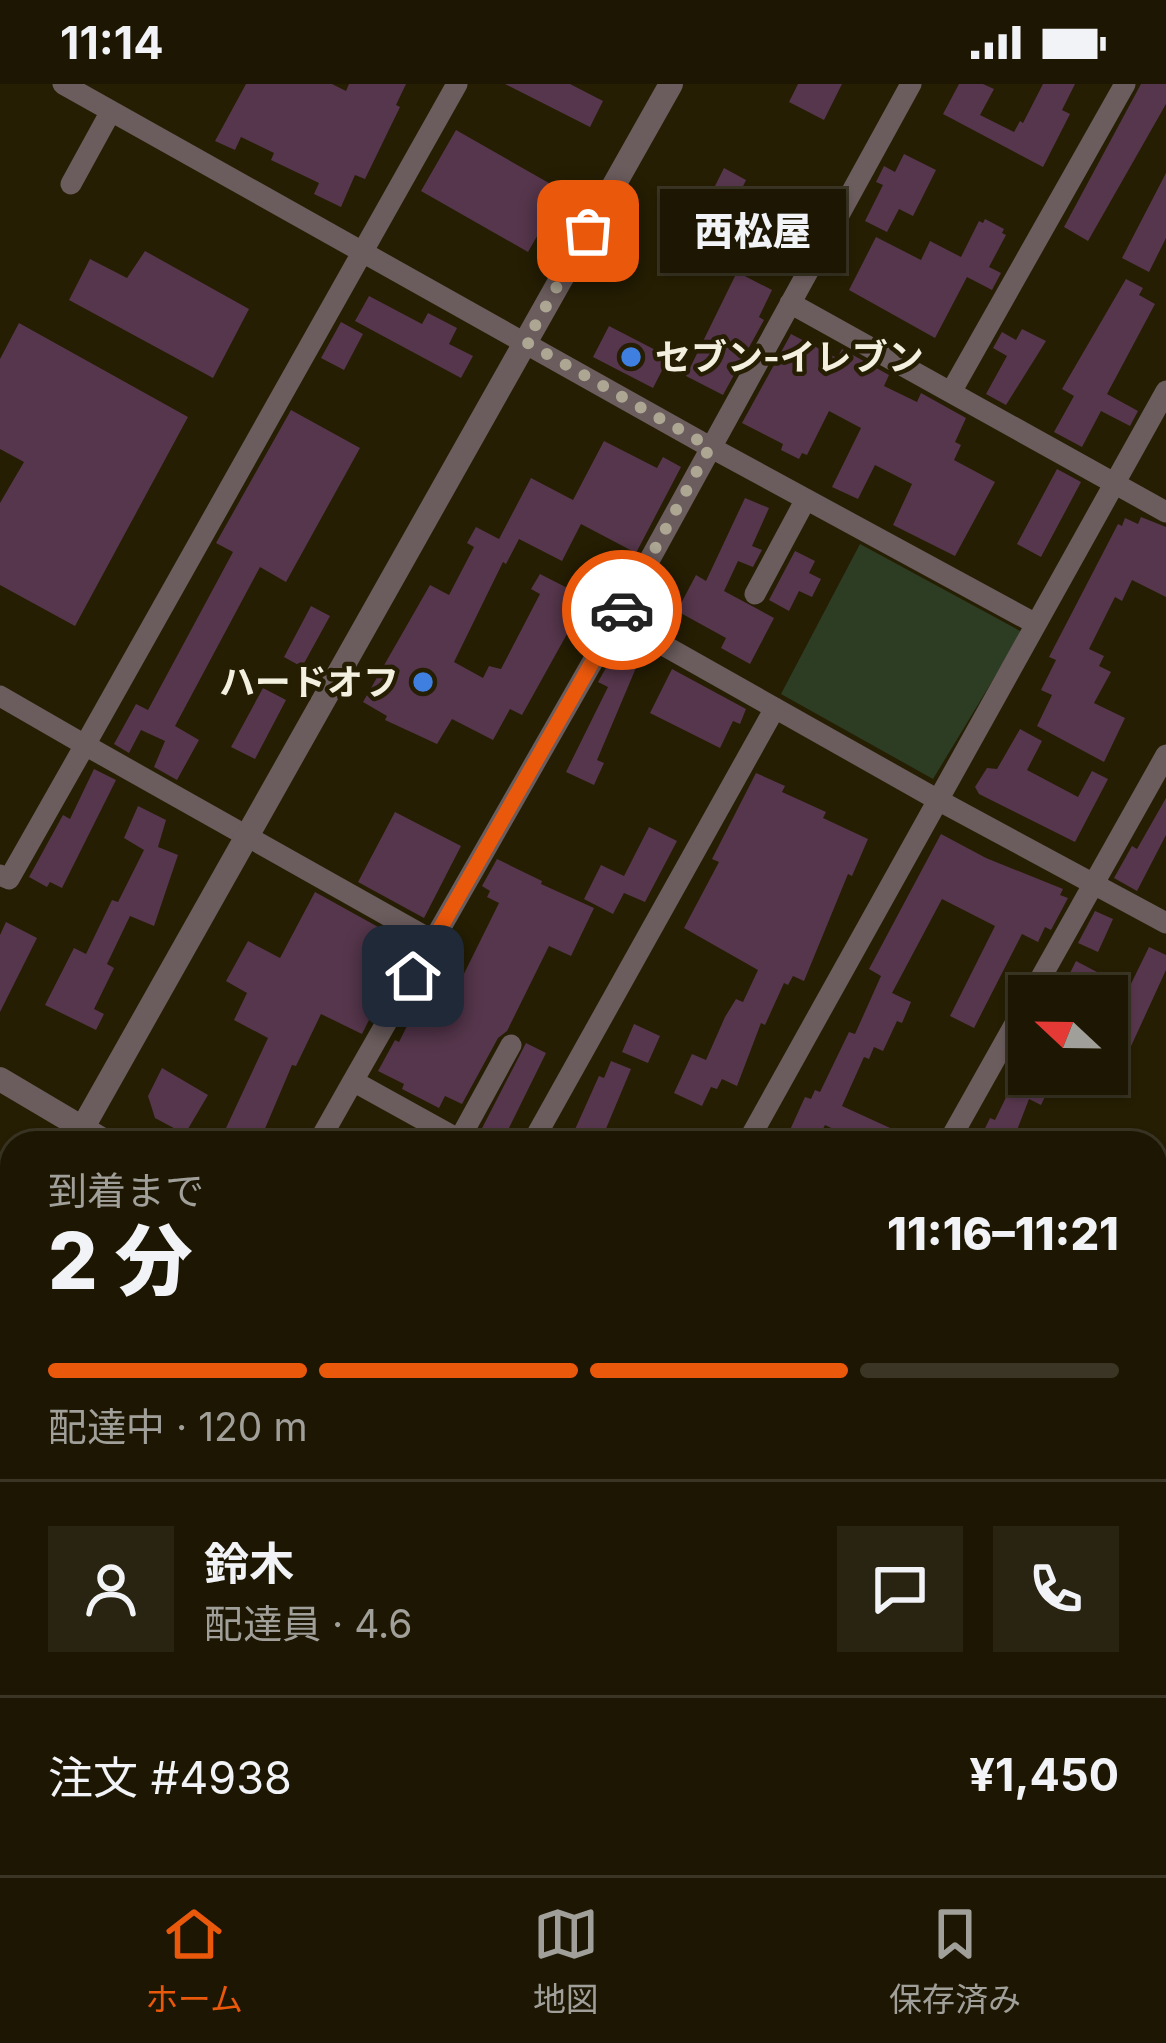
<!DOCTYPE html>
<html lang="ja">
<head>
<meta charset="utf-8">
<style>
	body { margin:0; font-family:Inter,"Noto Sans JP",sans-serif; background:#292311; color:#f1f3f6; height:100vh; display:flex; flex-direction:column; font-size:45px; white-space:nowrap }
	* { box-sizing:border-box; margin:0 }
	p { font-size:39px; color:#a09f99 }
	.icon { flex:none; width:66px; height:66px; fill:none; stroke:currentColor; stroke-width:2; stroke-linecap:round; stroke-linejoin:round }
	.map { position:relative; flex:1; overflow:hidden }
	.sheet { position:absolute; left:0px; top:1047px; width:1167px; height:744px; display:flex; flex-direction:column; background:#1c1602; border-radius:36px 36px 0 0; box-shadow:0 3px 9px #0004,0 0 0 3px #3a3524 }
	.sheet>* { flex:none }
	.needle { width:78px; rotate:292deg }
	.buttons { position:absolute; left:1008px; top:891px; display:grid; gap:24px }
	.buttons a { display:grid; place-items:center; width:120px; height:120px; border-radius:0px; background:#1c1602; box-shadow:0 3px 9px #0004,0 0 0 3px #3a3524; font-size:60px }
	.pin { position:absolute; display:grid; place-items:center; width:102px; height:102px; color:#fff; margin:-51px; border-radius:24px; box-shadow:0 6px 18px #0006 }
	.courier { position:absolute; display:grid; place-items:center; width:120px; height:120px; margin:-60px; border:9px solid #ea580c; border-radius:50%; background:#fff; color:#222; box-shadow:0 3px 15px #0007 }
	.bubble { position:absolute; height:84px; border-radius:0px; background:#1c1602; box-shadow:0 3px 9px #0004,0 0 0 3px #3a3524; font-size:39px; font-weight:800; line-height:84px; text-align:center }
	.headline em { font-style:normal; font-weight:800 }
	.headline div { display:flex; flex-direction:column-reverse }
	.headline { display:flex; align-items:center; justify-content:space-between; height:204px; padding:0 48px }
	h1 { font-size:78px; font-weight:800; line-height:90px }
	.bar { display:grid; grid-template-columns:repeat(4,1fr); gap:18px 12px; align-content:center; height:144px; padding:0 48px }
	.bar i { height:15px; border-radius:9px; background:#3a3524 }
	.bar .current { background:#ea580c }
	.bar p { grid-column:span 4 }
	.line { display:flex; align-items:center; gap:30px; padding:0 48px; border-top:3px solid #3a3524 }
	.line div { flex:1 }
	.round { display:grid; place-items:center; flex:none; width:126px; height:126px; border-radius:0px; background:#292311 }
	.status { display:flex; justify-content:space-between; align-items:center; height:84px; padding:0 60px; background:#1c1602; direction:ltr }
	.status svg { height:33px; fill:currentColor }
	.menu { display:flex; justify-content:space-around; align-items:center; height:168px; border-top:3px solid #3a3524; background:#1c1602; font-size:33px; color:#a09f99 }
	.menu a { display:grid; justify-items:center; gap:6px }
	.menu .current { color:#ea580c }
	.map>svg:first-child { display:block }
</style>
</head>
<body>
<div class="status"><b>11:14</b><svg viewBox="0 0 49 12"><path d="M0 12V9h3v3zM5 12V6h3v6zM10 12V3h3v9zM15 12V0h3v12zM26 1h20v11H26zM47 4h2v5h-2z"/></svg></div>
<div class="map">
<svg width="1166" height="1791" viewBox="0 0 1166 1791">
	<rect width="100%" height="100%" fill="#251e03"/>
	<path fill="#2c3d23" d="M 860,460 L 1022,548 L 933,695 L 781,610 Z"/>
	<path fill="#56364c" d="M 246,0 L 332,0 L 346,7 L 349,0 L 406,0 L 396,21 L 400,23 L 365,95 L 355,91 L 341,123 L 314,110 L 319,99 L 271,76 L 274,69 L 241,53 L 235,66 L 215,57 Z
		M 505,0 L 570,0 L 603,17 L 590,43 Z
		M 798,0 L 842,0 L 824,36 L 789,18 Z
		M 959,0 L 983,0 L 994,5 L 980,31 L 1014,48 L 1020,37 L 1023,39 L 1043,0 L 1075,0 L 1062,26 L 1070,30 L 1043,83 L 943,30 Z
		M 1141,0 L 1166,0 L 1166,20 L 1088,157 L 1064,143 Z
		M 456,46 L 563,107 L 528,168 L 421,107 Z
		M 904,70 L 936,86 L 913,132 L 899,125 L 887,148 L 865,137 L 883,101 L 876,98 L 884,82 L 895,88 Z
		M 724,84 L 746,96 L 717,157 L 694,144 Z
		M 1166,89 L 1166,154 L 1149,188 L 1122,174 Z
		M 985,135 L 1004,145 L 1002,149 L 1006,151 L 989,183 L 1001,189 L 992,206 L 967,193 L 935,254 L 849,206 L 876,153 L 921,176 L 930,157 L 961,173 L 979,137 L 983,139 Z
		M 145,167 L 249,225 L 213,294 L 69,216 L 90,175 L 127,194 Z
		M 737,188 L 772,206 L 759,233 L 764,236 L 723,311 L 686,292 Z
		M 1126,195 L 1143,204 L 1139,211 L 1155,220 L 1107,310 L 1138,327 L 1130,342 L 1101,327 L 1082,363 L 1054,348 L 1074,312 L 1062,305 Z
		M 369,212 L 422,240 L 428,229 L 457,244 L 449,260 L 473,272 L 461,294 L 355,237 Z
		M 341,238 L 363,250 L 344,286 L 321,274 Z
		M 19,239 L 188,333 L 75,542 L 0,501 L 0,419 L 24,378 L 0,365 L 0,275 Z
		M 609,242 L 669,273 L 653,304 L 593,273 Z
		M 1022,245 L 1046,257 L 1006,321 L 986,310 L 1007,272 L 993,264 L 1002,248 L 1016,256 Z
		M 791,250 L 837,274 L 842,265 L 889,291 L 884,302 L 917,318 L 921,309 L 966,334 L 955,358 L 961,361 L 954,376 L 995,398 L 955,472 L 893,441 L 912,400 L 875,381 L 858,415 L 832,403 L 861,344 L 829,327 L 807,371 L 802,369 L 799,375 L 781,366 L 783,360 L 742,339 Z
		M 291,326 L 360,364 L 286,498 L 260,483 L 175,642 L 199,656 L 177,696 L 154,683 L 165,657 L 141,646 L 129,669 L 114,660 L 136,620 L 148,626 L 233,468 L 216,459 Z
		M 604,357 L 657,384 L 663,373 L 681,383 L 636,469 L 581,440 L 562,477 L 519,455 L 506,480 L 503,478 L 454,578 L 483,594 L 489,582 L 501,585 L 540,510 L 531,505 L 540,490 L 587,514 L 522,631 L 510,625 L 493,656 L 452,635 L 437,660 L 385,636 L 387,632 L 363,618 L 430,501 L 449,511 L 474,463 L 467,459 L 476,443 L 499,455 L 531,394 L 573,416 Z
		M 1057,385 L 1081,398 L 1041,473 L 1017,460 Z
		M 745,414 L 769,424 L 752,462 L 762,466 L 753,483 L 738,477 L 724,507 L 774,534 L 750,580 L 721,564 L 726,554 L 677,527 L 696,491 L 706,497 Z
		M 1141,433 L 1166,443 L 1166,513 L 1132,496 L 1122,517 L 1115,513 L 1089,565 L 1104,572 L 1099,582 L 1111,588 L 1094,619 L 1125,634 L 1104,678 L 1037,642 L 1052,611 L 1041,606 L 1056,576 L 1049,573 L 1118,440 L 1122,442 L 1125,434 L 1138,440 Z
		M 795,467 L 815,477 L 809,489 L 821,495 L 812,513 L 799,507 L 789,527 L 769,516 Z
		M 311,522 L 330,532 L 302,583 L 284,573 Z
		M 619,561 L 641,572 L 597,676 L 604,679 L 594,701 L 566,688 L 608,603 L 598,598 Z
		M 672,585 L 746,625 L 740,640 L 733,637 L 720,664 L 650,629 Z
		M 263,604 L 286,616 L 255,675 L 231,663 Z
		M 1020,645 L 1042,657 L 1027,686 L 1078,713 L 1092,687 L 1108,695 L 1075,758 L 979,710 L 975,703 L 987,684 L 997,685 Z
		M 94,685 L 116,696 L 62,804 L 50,798 L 47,803 L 29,793 L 63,731 L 70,735 Z
		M 756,689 L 785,702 L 782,708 L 826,728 L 823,734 L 868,755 L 852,792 L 848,790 L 804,897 L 793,892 L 788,901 L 784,899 L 765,941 L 761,939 L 737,1002 L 722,995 L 717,1005 L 711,1003 L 702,1022 L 674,1009 L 692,970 L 706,976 L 725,933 L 736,915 L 743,918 L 758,886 L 684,844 L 719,778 L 712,775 Z
		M 1166,714 L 1166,751 L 1137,807 L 1114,794 L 1132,762 L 1137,765 Z
		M 138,722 L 166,736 L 158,763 L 178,771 L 154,842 L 130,832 L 107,880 L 114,884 L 94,925 L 104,930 L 96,946 L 45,921 L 74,864 L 86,870 L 112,816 L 118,818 L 144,766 L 124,754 Z
		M 395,728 L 461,762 L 424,834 L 358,798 Z
		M 649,743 L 677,757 L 645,818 L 624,809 L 613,830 L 584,815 L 601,781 L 624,792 Z
		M 941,750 L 986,774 L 1063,805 L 1060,811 L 1068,814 L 1051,846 L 1045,843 L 1038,858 L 1022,850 L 974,944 L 950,932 L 995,842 L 942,815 L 892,909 L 911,918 L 902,939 L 897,937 L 883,967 L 874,963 L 869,975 L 864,973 L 842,1022 L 923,1059 L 863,1059 L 825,1041 L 816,1059 L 784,1059 L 805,1013 L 811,1015 L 815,1006 L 820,1008 L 849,948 L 855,950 L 881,892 L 869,885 Z
		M 497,775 L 542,797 L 541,800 L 594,824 L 571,872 L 549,862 L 507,947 L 498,954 L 462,1020 L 445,1012 L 439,1024 L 402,1005 L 404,1000 L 378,987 L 395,956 L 399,958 L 422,912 L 447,924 L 499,819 L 487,813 L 490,807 L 482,802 Z
		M 315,808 L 380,844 L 365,881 L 379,888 L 365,915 L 377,920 L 362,950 L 321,930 L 296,982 L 292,981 L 261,1054 L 253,1051 L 250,1059 L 219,1059 L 268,954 L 234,936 L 247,909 L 226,897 L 248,857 L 280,874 Z
		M 1095,827 L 1113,835 L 1098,868 L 1078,859 Z
		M 6,838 L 37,854 L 0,928 L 0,851 Z
		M 1149,863 L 1166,871 L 1166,886 L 1127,971 L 1107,962 L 1107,949 Z
		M 1076,877 L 1097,888 L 1085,912 L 1062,905 Z
		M 634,940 L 660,952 L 648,979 L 622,968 Z
		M 526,959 L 546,969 L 505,1052 L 497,1049 L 492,1059 L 478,1052 Z
		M 1029,966 L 1029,990 L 1056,990 L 1041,1021 L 1029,1015 L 1012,1059 L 978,1059 L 990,1034 L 995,1036 Z
		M 611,977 L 631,985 L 600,1059 L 590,1059 L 572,1052 L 599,992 L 604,994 Z
		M 162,984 L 208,1011 L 185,1050 L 155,1034 L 148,1012 Z"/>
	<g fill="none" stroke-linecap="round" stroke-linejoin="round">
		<path stroke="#6b5c5d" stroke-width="21" d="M 63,0 L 710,363 L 1036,540
			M 71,100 L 111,27
			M 790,219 L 1166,428
			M 951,308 L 1125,0
			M 755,510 L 806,415
			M 617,535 L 938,716 L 1166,839
			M 0,612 L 85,661 L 9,795 L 0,791
			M 433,857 L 85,661 L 457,0
			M 459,1056 L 511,961
			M 318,1059 L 353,997
			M 465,1059 L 353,997 L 617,535 L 911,0
			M 532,1059 L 775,624
			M 747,1059 L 1166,307
			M 948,1059 L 1166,671
			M 1155,1549 L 1166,1530
			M 2,1628 L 12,1610
			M 268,1779 L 290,1791
			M 0,1781 L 12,1760
			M 1029,1781 L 1048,1791
			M 186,1791 L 196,1779
			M 561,1791 L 568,1779
			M 692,1791 L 699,1779
			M 804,1791 L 810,1779"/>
		<path stroke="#6b5c5d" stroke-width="24" d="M 0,995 L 108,1059
			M 74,1059 L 671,0
			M 0,1194 L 12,1172
			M 1155,1657 L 1166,1664"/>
	</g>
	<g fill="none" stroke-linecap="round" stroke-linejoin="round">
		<path stroke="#aca693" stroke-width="12" stroke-dasharray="0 21.6" d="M 588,147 L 526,258 L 710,363 L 622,526"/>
		<path stroke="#ea580c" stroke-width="15" d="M 413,892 L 622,526"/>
	</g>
	<g fill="#3f7fe0" stroke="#251e03" stroke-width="4.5">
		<circle cx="631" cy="273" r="12"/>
		<circle cx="423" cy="598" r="12"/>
	</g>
	<g text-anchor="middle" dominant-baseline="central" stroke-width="9" stroke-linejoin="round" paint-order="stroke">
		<g font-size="36" font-weight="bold" fill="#f4f0e0" stroke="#251e03" text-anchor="start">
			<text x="655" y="273">セブン-イレブン</text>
			<text x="399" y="598" text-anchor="end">ハードオフ</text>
		</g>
	</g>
</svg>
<div class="buttons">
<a><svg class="needle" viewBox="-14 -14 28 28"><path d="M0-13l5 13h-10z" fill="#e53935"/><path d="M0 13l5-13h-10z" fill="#a09f99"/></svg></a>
</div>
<div class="pin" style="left:588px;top:147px;background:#ea580c"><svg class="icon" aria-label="bag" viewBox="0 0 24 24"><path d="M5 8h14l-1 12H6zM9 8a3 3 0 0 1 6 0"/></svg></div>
<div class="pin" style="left:413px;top:892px;background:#1f2937"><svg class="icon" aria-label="home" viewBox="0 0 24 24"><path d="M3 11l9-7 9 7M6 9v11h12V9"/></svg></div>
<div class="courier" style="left:622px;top:526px"><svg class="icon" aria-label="car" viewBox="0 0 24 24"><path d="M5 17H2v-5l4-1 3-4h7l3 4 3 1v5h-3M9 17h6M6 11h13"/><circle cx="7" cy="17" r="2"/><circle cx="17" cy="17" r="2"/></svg></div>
<div class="bubble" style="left:660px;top:105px;width:186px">西松屋</div>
<section class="sheet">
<div class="headline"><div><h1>2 分</h1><p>到着まで</p></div><em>11:16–11:21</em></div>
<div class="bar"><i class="current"></i><i class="current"></i><i class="current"></i><i></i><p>配達中 · 120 m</p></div>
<div class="line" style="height:216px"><a class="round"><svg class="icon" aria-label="person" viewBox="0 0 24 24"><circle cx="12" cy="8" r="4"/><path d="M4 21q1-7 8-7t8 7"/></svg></a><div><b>鈴木</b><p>配達員 · 4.6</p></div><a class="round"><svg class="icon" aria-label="chat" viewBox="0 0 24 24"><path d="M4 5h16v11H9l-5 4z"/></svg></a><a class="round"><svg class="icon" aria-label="phone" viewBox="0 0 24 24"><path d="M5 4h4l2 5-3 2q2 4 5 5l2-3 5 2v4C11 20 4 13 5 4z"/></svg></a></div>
<div class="line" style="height:156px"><div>注文 #4938</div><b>¥1,450</b></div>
</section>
</div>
<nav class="menu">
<a class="current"><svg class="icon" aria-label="home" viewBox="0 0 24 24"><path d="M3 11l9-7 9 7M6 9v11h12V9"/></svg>ホーム</a>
<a><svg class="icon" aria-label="map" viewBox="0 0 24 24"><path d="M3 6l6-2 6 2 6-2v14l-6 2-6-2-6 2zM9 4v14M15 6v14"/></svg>地図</a>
<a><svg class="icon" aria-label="saved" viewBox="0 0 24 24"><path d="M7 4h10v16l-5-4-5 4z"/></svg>保存済み</a>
</nav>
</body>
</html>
